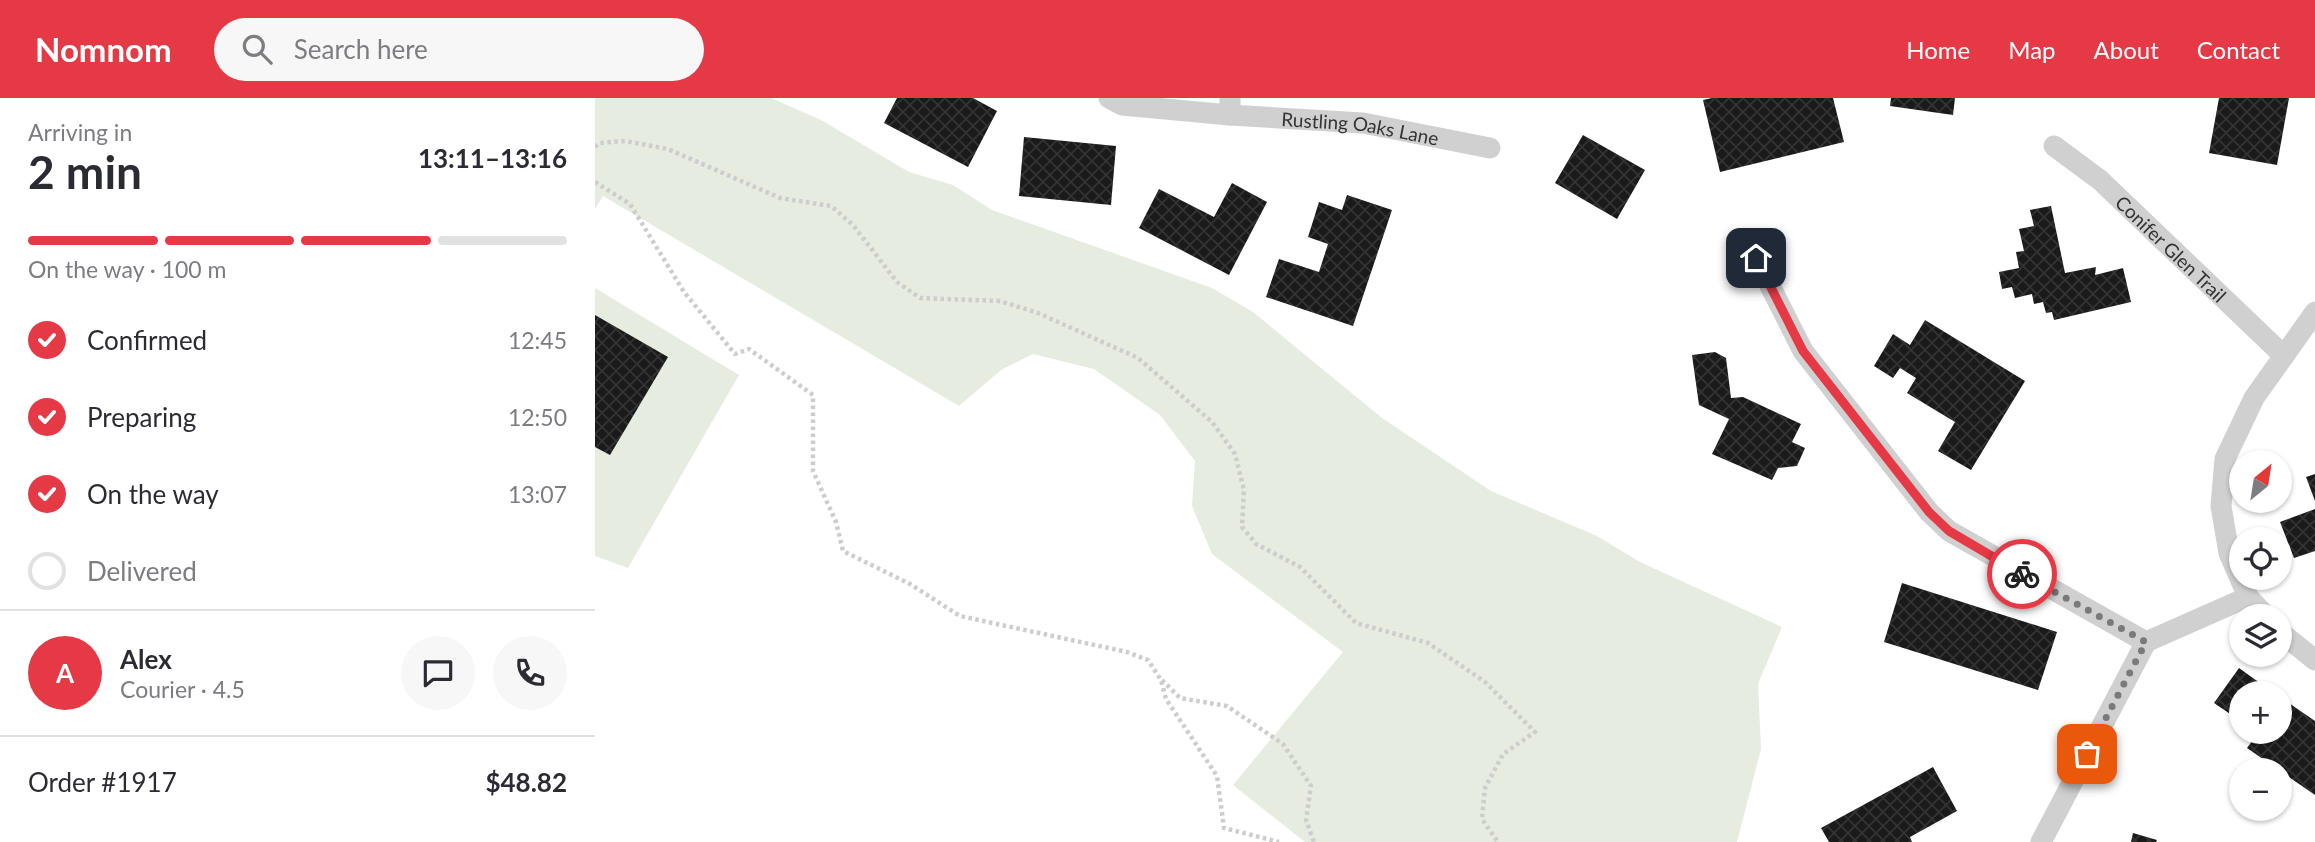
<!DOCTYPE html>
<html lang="en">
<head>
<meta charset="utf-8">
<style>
	body { margin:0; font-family:Lato,sans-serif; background:#f7f7f7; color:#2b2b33; height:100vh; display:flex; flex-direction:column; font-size:26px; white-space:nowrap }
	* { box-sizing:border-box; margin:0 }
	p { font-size:23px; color:#7c7c81 }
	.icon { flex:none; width:38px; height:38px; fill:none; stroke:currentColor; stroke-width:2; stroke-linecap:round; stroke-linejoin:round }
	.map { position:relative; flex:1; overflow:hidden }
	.panel { display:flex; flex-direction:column; background:#fff; width:595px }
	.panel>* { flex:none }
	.needle { width:46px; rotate:30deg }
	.tools { position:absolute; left:1634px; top:352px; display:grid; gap:14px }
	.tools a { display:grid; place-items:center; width:63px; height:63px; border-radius:50%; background:#fff; box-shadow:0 2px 5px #0004; font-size:35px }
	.pin { position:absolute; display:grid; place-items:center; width:60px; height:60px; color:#fff; margin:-30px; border-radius:14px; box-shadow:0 4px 10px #0006 }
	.courier { position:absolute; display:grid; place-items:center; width:70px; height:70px; margin:-35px; border:5px solid #e63946; border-radius:50%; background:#fff; color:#222; box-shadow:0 2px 9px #0007 }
	.overview em { font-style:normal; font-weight:700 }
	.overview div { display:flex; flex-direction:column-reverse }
	.overview { display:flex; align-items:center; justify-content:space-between; height:119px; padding:0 28px }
	h1 { font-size:46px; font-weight:700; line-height:52px }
	.bar { display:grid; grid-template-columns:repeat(4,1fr); gap:10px 7px; align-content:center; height:84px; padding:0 28px }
	.bar i { height:9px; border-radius:5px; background:#e1e1e2 }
	.bar .current { background:#e63946 }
	.bar p { grid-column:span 4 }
	.line { display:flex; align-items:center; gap:18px; padding:0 28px; border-top:2px solid #e1e1e2 }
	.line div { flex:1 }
	.round { display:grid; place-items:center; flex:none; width:74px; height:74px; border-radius:37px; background:#f7f7f7 }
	ol { padding:0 28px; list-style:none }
	li { display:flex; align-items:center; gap:21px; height:77px }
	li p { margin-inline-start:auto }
	li .icon { padding:7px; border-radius:50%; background:#e63946; color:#fff; stroke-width:4 }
	li:last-child { color:#7c7c81 }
	li i { width:38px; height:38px; border:4px solid #e1e1e2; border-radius:50% }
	header { display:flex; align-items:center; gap:42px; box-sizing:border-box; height:98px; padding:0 35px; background:#e63946; color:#fff }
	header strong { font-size:33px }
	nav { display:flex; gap:38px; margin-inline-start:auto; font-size:24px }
	.search { width:490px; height:63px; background:#f7f7f7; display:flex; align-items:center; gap:18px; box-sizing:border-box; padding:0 24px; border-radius:38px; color:#7c7c81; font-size:26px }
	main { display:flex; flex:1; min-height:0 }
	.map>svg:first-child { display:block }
</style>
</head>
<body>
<header>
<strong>Nomnom</strong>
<div class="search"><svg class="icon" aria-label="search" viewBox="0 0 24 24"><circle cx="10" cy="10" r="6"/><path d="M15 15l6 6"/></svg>Search here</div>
<nav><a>Home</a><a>Map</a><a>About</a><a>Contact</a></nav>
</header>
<main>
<section class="panel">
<div class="overview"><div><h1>2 min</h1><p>Arriving in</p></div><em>13:11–13:16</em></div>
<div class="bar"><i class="current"></i><i class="current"></i><i class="current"></i><i></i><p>On the way · 100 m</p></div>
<ol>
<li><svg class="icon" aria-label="check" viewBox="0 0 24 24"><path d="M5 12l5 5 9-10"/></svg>Confirmed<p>12:45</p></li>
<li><svg class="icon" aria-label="check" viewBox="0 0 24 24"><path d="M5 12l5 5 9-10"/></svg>Preparing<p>12:50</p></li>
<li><svg class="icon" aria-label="check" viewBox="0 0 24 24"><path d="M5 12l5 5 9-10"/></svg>On the way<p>13:07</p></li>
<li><i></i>Delivered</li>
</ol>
<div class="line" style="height:126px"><b class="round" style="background:#e63946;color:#fff">A</b><div><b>Alex</b><p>Courier · 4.5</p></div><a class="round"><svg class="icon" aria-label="chat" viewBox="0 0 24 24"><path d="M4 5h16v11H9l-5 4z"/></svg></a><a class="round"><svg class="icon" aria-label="phone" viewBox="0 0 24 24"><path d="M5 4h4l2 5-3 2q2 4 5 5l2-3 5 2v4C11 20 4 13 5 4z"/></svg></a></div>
<div class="line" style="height:91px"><div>Order #1917</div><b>$48.82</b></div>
</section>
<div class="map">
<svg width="1720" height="744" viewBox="0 0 1720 744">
	<defs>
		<pattern id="building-cross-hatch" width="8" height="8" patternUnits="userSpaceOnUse" patternTransform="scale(1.75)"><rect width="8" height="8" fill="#1a1a1a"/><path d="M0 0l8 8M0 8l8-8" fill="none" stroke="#333"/></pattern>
	</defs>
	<rect width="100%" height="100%" fill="#fff"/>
	<path fill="#e6ecdf" d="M 0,0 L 176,0 L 226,22 L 314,74 L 358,87 L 397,112 L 617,190 L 658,214 L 787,320 L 896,393 L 1002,438 L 1045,464 L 1187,529 L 1163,586 L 1166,651 L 1142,744 L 710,744 L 638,687 L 748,554 L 617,456 L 597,408 L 600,363 L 565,317 L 499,271 L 438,256 L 406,272 L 364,308 L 8,98 L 0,111 Z
		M 0,190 L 144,277 L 33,470 L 0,458 Z"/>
	<path fill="url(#building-cross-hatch)" d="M 302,0 L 378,0 L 402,13 L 373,69 L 289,25 Z
		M 1117,0 L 1238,0 L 1249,44 L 1125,74 L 1108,2 Z
		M 1296,0 L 1360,0 L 1358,17 L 1295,8 Z
		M 1624,0 L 1694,0 L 1682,67 L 1614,55 Z
		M 988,37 L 1050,72 L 1022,121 L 960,85 Z
		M 429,39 L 521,48 L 516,107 L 424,98 Z
		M 637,85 L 672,104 L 634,177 L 544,130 L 564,91 L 619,119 Z
		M 752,97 L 797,112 L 758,228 L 671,199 L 684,161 L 724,174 L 733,146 L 713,139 L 724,104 L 747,112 Z
		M 1456,108 L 1470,175 L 1501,169 L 1500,177 L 1528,170 L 1536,204 L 1459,222 L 1457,214 L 1451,215 L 1448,204 L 1439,206 L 1437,196 L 1420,200 L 1417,189 L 1407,191 L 1404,174 L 1424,170 L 1421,154 L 1429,153 L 1424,131 L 1439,128 L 1435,112 Z
		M 0,217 L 73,259 L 15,357 L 0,349 Z
		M 1330,222 L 1430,283 L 1376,372 L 1343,353 L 1360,324 L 1312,295 L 1321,280 L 1305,270 L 1298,280 L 1279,268 L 1298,236 L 1315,247 Z
		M 1120,254 L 1131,260 L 1136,300 L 1148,299 L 1206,326 L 1197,344 L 1210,350 L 1202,368 L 1183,370 L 1177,382 L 1117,356 L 1134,321 L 1104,307 L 1097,257 Z
		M 1720,376 L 1720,403 L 1711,379 Z
		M 1720,411 L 1720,453 L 1699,460 L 1685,424 Z
		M 1307,485 L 1462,534 L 1443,592 L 1289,544 Z
		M 1644,570 L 1679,595 L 1647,595 L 1647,624 L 1619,605 Z
		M 1685,599 L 1720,623 L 1720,697 L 1652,650 L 1663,635 L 1660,634 L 1685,634 Z
		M 1338,669 L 1362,713 L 1315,739 L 1317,744 L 1234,744 L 1226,730 Z
		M 1538,735 L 1562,742 L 1561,744 L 1536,744 Z"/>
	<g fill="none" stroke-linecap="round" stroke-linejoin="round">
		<path stroke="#cdcdcd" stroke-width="4.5" stroke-dasharray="3.5 3.5" stroke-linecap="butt" d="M 0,49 L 4,45 L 30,43 L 73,51 L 185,100 L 236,108 L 258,127 L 302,184 L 325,200 L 405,203 L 443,215 L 543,260 L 617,324 L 640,356 L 649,392 L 647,429 L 661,446 L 705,469 L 761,525 L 833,545 L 890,584 L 940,634 L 908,656 L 890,690 L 887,721 L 903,744
			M 0,84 L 35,106 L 89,194 L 140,256 L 154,251 L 218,297 L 218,373 L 241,424 L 248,453 L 315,486 L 365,518 L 532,554 L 553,562 L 566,582 L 571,601 L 622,678 L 629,730 L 684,744
			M 567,582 L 585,600 L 632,608 L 688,646 L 716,688 L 711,722 L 719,744"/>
		<g stroke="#d0d0d0" stroke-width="21">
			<path d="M 514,0 L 527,7 L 635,17 L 635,0"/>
			<path id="s1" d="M 635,17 L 768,25 L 895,50"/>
			<path id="s2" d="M 1459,48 L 1505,82 L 1689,258"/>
			<path d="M 1161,160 L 1208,253 L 1334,414 L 1354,433 L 1551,544"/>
			<path d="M 1671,518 L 1653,499 L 1634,455 L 1626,408 L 1630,361 L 1659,300 L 1720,214"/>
			<path d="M 1685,534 L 1720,562"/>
			<path d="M 1446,744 L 1551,544 L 1653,499"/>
		</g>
	</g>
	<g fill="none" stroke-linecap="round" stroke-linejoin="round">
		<path stroke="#7a7a7a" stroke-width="7" stroke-dasharray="0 12.6" d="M 1427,476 L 1551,544 L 1492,656"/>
		<path stroke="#e63946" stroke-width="9" d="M 1161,160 L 1208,253 L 1334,414 L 1354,433 L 1427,476"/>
	</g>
	<g text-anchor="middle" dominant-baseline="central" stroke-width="7" stroke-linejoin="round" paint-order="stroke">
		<g font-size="19" fill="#333" stroke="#fff">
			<text stroke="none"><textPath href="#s1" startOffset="131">Rustling Oaks Lane</textPath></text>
			<text stroke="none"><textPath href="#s2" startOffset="156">Conifer Glen Trail</textPath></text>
		</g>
	</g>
</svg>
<div class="tools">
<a><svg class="needle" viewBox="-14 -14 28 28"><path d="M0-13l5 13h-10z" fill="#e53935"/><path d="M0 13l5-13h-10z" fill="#7c7c81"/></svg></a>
<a><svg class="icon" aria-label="locate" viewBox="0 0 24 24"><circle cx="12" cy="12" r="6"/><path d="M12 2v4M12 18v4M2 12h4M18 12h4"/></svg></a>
<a><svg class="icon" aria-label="layers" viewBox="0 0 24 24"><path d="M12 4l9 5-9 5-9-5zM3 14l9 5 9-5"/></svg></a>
<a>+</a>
<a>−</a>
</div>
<div class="pin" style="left:1492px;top:656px;background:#ea580c"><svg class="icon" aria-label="bag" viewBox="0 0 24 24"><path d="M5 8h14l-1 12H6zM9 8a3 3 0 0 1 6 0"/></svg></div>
<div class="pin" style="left:1161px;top:160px;background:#1f2937"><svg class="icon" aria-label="home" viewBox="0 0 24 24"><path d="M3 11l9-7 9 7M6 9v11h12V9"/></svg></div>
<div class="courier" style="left:1427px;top:476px"><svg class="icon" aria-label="bike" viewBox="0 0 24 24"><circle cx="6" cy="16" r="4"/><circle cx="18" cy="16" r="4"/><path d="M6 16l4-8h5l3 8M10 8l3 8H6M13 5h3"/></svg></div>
</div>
</main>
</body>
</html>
